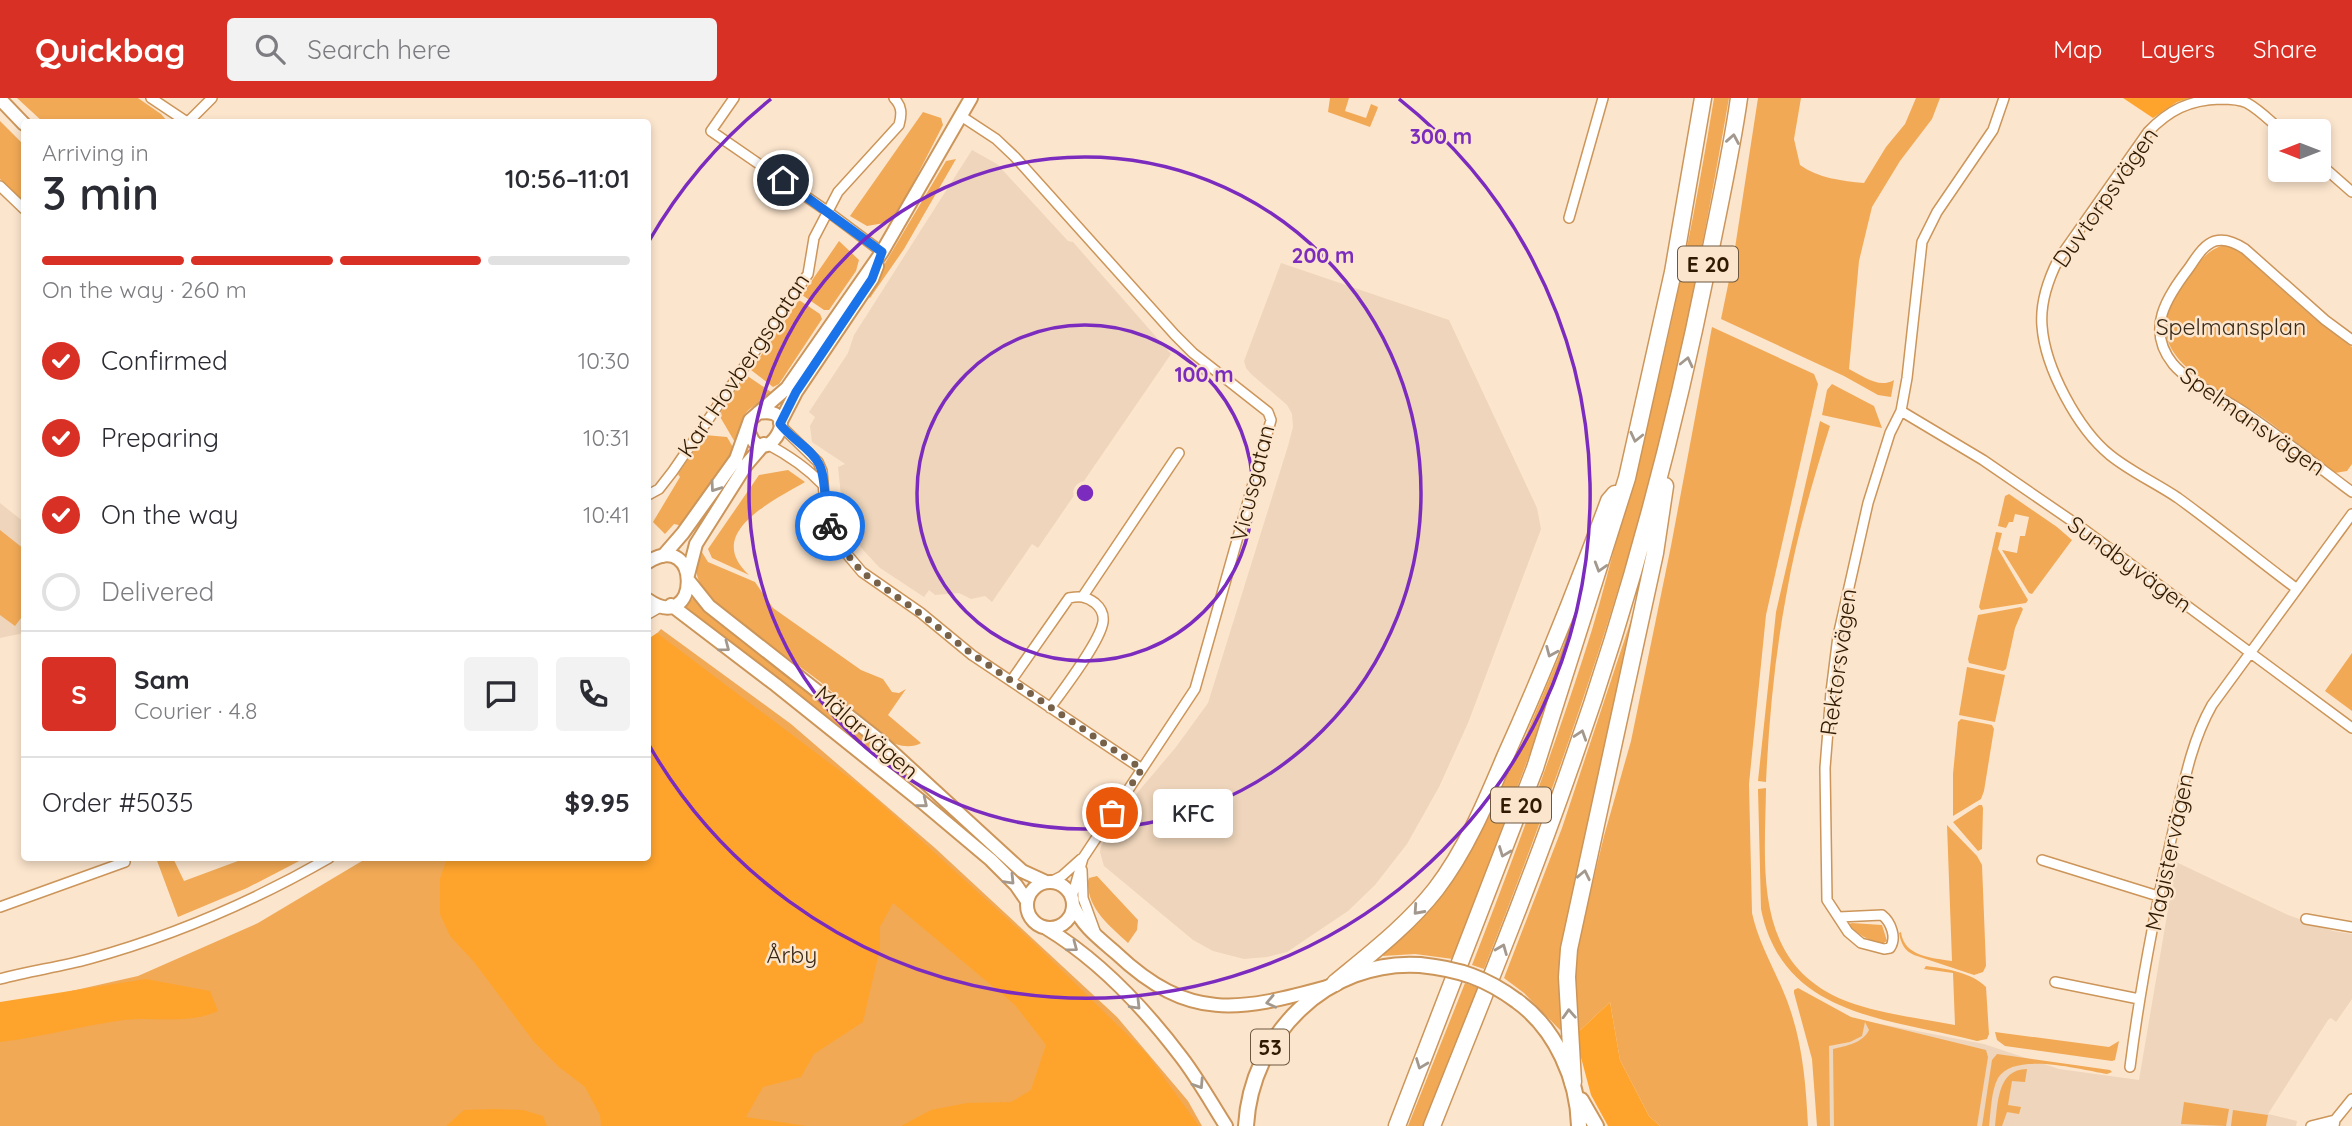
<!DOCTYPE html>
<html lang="en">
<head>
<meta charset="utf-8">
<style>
	body { margin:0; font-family:Quicksand,sans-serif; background:#f2f2f3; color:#2b2b33; height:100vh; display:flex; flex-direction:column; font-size:26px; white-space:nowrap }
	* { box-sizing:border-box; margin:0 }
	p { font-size:23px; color:#7c7c81 }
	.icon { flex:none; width:38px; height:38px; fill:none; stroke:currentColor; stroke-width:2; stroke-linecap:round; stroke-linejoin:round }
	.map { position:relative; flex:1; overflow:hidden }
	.side { position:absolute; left:21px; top:21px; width:630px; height:742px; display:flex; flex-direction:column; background:#fff; border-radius:7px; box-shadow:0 4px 10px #0003 }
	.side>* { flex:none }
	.needle { width:46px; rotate:270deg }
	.buttons { position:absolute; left:2268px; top:21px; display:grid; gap:14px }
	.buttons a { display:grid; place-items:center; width:63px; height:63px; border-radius:7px; background:#fff; box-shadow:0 4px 10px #0003; font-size:35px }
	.pin { position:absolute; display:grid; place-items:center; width:60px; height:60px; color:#fff; margin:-30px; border:4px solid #fff; border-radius:50%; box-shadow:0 2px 7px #0007 }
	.courier { position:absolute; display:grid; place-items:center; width:70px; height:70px; margin:-35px; border:5px solid #1a73e8; border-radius:50%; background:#fff; color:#222; box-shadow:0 2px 9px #0007 }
	.bubble { position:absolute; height:49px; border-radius:7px; background:#fff; box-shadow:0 4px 10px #0003; font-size:23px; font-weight:600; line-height:49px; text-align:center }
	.overview em { font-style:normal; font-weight:600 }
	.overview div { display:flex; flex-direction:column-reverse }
	.overview { display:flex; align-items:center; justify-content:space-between; height:119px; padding:0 21px }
	h1 { font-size:46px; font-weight:600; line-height:52px }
	.bar { display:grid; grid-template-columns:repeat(4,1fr); gap:10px 7px; align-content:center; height:84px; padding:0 21px }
	.bar i { height:9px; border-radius:5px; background:#e1e1e2 }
	.bar .selected { background:#d93025 }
	.bar p { grid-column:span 4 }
	.line { display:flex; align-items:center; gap:18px; padding:0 21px; border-top:2px solid #e1e1e2 }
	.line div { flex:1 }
	.round { display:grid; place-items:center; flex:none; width:74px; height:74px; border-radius:7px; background:#f2f2f3 }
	ol { padding:0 21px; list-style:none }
	li { display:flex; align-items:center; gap:21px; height:77px }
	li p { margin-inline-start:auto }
	li .icon { padding:7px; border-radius:50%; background:#d93025; color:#fff; stroke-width:4 }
	li:last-child { color:#7c7c81 }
	li i { width:38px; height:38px; border:4px solid #e1e1e2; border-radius:50% }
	header { display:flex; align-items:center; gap:42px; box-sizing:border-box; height:98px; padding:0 35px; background:#d93025; color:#fff }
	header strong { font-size:33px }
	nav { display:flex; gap:38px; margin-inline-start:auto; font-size:24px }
	.search { width:490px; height:63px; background:#f2f2f3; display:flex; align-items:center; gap:18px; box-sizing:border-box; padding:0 24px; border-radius:7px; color:#7c7c81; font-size:26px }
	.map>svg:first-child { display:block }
</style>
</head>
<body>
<header>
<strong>Quickbag</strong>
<div class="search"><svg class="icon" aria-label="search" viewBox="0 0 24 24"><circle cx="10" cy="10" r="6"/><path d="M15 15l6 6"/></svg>Search here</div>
<nav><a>Map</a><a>Layers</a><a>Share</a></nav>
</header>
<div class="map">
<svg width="2352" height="1028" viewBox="0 0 2352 1028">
	<rect width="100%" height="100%" fill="#fce5cd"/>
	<path fill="#eed5bb" d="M 972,52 L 997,66 L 1068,143 L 1073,144 L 1171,256 L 1038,450 L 1032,446 L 992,504 L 985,498 L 971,501 L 959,495 L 935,497 L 929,492 L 924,499 L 880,470 L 864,453 L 855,441 L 842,407 L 838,369 L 845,366 L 812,344 L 810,328 L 815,319 L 809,314 L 848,255 L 854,237 Z
		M 1281,165 L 1449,222 L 1537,410 L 1541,431 L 1468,625 L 1439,689 L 1407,746 L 1375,787 L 1348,813 L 1287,854 L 1267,859 L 1244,861 L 1213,853 L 1193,842 L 1104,768 L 1100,754 L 1101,748 L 1138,694 L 1176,649 L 1208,605 L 1288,348 L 1293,329 L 1292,316 L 1287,307 L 1251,276 L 1246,270 L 1244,263 Z
		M 0,405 L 24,424 L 24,535 L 0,540 Z
		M 2176,764 L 2288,817 L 2333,833 L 2352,836 L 2352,901 L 2336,924 L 2331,920 L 2328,922 L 2268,1016 L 2297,1023 L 2296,1028 L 1830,1028 L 1828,948 L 1850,944 L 1865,923 L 1984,946 L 2059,971 L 2139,982 Z"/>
	<path fill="#f1a955" d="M 17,0 L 138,0 L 161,16 L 168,24 L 43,24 Z
		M 1330,0 L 1349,0 L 1345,13 L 1366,20 L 1371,6 L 1378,9 L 1377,12 L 1370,29 L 1328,14 Z
		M 1714,0 L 1729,0 C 1704,143 1677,286 1638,425 C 1594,577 1542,725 1484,871 L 1472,867 C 1512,764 1550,662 1584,557 C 1595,524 1604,489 1613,455 C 1656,305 1689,154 1714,0 Z
		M 1758,0 L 1801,0 L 1794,41 L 1800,67 C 1818,80 1842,83 1864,85 L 1886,49 L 1905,26 L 1916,0 L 1940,0 L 1932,21 L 1900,63 L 1872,109 L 1859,163 L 1849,271 C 1863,278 1879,291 1894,282 L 1891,299 L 1878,297 L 1844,278 L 1721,221 L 1733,163 Z
		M 923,14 L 941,20 L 943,27 L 906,99 L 890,124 L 867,128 L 850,118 Z
		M 0,23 L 24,47 L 24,104 L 0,81 Z
		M 956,61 L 904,151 L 870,200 L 866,197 L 946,63 Z
		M 839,143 L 859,162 L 856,173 L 829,212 L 824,212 L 802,197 Z
		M 2224,147 L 2238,152 L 2314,220 L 2352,249 L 2352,366 L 2347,373 L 2335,375 C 2309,355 2284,334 2258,316 C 2222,292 2144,262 2171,206 C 2174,199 2179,193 2183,188 C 2195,171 2203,153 2224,147 Z
		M 799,202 L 820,216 L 822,221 L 779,286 L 773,289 L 751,272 Z
		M 1712,229 L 1814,276 L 1818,286 L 1766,517 L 1749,686 L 1752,815 C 1759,848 1779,878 1790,911 C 1803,949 1806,988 1808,1028 L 1660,1028 L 1649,1018 L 1620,962 L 1610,904 L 1575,937 L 1573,925 L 1575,858 L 1604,738 L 1631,643 L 1671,448 Z
		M 746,277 L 774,296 C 743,315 744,309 736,346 L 719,317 Z
		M 1832,286 L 1874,308 L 1882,330 L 1822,317 L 1827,292 Z
		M 1820,323 L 1830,328 C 1813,382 1797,437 1787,493 C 1775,556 1769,620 1766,684 L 1758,683 L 1776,514 Z
		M 705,337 L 727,339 L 734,351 L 683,428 L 674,426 L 665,436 L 653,424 L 680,379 L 678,376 Z
		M 788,372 L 805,384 C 773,403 703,435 749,477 L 712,460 L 708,451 L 759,377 Z
		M 2009,396 L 2057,429 L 2072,442 L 2032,496 L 2029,495 L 2002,452 L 2017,455 L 2020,438 L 2025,438 L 2029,419 L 2015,416 L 2013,424 L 2009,424 L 2006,430 L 1998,428 L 2005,398 Z
		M 0,432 L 24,451 L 24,516 L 15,528 L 0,517 Z
		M 1996,434 L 2002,435 L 1998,451 L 2028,502 L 2026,505 L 1981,512 L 1979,509 Z
		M 700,451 L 708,464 L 755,484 L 773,510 L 861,572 L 883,581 L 892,594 L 899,595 L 906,591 L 888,617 L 921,645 C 911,651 895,648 886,641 C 865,628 848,608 830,592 C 798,563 715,518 699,483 C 694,473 698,461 700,451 Z
		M 693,500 L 722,527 L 795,581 L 886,654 L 879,662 L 683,511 Z
		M 1638,501 L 1559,863 L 1562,931 L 1560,932 L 1524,895 L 1504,880 L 1562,730 Z
		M 2021,509 L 2023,511 L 2015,530 L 2006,571 L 2003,573 L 1969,565 L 1968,561 L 1978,517 Z
		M 1573,525 L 1535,642 L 1453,861 L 1415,856 L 1383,858 L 1384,855 L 1414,827 L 1455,780 L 1477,741 L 1526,637 Z
		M 661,531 L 791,626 L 935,750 L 1117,919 L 1188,1003 L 1202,1028 L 0,1028 L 0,909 L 138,878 L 258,825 L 367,760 L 648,760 L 648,545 Z
		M 2352,555 L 2352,613 L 2325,593 Z
		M 1967,569 L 2005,577 L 1995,624 L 1959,617 Z
		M 1961,621 L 1992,627 L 1994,631 L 1984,693 L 1981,701 L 1953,718 L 1953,676 L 1958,624 Z
		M 1766,690 C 1765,771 1752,866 1846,903 C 1880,916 1919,920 1955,927 L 1953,875 L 1924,871 L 1926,868 C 1944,870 1973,875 1986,889 L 1989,936 L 1987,941 L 1977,943 C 1890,920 1783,920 1761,811 L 1758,691 Z
		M 1979,707 L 1982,707 L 1983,710 L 1982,751 L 1978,753 L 1953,724 Z
		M 1947,727 L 1977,758 L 1982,767 L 1986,868 L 1983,874 L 1974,877 L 1914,857 C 1905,853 1901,846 1899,835 L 1901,834 C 1904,859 1933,860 1952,863 Z
		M 156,760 L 173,760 L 184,783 L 246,760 L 305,760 L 247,790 L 178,819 Z
		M 1097,778 L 1138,822 L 1137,832 L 1128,845 C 1110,828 1087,811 1088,783 L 1089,780 Z
		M 1852,825 L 1882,827 L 1887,843 L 1882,846 C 1869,842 1857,837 1849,826 Z
		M 1465,885 L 1479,890 L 1424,1028 L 1408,1028 Z
		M 1798,890 L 1851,919 L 1986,952 L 1988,959 L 1977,1028 L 1834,1028 L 1833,951 C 1846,948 1863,945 1869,932 L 1865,924 L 1862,938 L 1850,944 L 1829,948 L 1830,1028 L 1817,1028 L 1812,961 L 1794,895 L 1794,892 Z
		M 1995,934 L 2109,949 L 2119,943 L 2115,962 L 2112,963 L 2005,948 L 1997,942 Z
		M 1997,956 L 2110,972 L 2112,974 L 2107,976 C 2081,972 2015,953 1998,980 C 1991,993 1991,1013 1989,1028 L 1982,1028 L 1992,962 Z
		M 2027,971 L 2025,984 L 2012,983 L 2008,1007 L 2021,1009 L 2019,1016 L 2007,1014 L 2002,1028 L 1995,1028 C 1998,1006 1997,971 2027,971 Z
		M 2184,1004 L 2229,1011 L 2226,1028 L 2181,1026 Z
		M 2233,1012 L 2268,1017 L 2266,1028 L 2231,1028 Z"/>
	<path fill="#fea42d" d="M 2123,0 L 2189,0 L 2177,4 L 2153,20 Z
		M 657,535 L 868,694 L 1037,848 L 1147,956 L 1199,1028 L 901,1028 L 931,1012 L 967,1005 L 1011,1004 L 1031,992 L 1046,947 L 1015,907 L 893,805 L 880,829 L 880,850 L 863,924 L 814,956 L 801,979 L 763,989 L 746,1019 L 807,1028 L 601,1028 L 600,1017 L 585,989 L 559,969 L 534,944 L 474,864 L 450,838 L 440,816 L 440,781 L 447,760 L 648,760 L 648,541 Z
		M 146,881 L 210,893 L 218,913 C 185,928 151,917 117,923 C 78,929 40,939 0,944 L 0,904 Z
		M 1610,904 L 1620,962 L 1649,1018 L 1660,1028 L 1608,1028 L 1591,997 L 1575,937 Z
		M 494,1011 L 523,1012 L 543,1018 L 547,1028 L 446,1028 L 464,1012 Z"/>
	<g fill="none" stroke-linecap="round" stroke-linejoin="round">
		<defs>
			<path id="street" d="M 151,0 L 187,24
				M 734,0 L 711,33 L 827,113 L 882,154
				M 961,18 L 996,41 L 1015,59 L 1175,237 L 1193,255 L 1268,314 L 1271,322 L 1195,591 L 1083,760 L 1072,799
				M 188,24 L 212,0
				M 2282,33 C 2271,24 2260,12 2247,5 C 2239,1 2230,1 2220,1 C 2189,2 2169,12 2148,34 L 2058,162 C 2048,182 2040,204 2042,228 C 2045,270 2078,331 2110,357 C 2131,374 2156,385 2178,400 C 2218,429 2257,461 2297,491
				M 2319,65 L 2352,94
				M 0,88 L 24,111
				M 1569,120 L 1603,0
				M 2352,242 L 2325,222 L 2245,151 C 2236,145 2226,140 2215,143 C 2203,147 2196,160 2189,170 C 2167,199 2145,231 2173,266 C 2191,287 2222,299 2244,314 C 2281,339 2316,367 2352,394
				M 1901,313 L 1983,362 L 2082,430 L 2352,630
				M 781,328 L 818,364 L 822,373 L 826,419 L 835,442 L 862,474 L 921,515 L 972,557 L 1142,671
				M 767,346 C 788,357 806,369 822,386
				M 648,397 L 659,391 L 673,373 L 808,176 L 814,140 L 838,94 L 899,27 C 902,16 902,8 894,0
				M 1083,498 L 1179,355
				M 648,516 L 662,508
				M 1011,583 L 1069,500 C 1079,498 1086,498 1095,505 C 1101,510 1104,516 1103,524 C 1100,544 1063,592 1050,610
				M 2042,762 L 2158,798
				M 1082,772 L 1083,800 L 1095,833
				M 1050,784 L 1062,778 L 1081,761
				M 0,809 L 125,764
				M 1839,819 L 1882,817 C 1891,824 1897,840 1890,850 L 1884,851 L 1861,845 L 1848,834 L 1827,802 L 1825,670 L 1831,594 L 1838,538 L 1868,405 L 1890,335 L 1901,313 L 1907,280 L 1922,144 L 1937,114 L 1993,32 L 2004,0
				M 2306,821 L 2352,829
				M 0,881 C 29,873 60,869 89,861 C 173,838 254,803 329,760
				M 2055,884 L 2139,901
				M 2130,969 C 2140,890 2155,812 2173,733 C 2183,690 2190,646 2212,607 L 2352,416
				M 2311,1028 L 2335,1022
				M 2334,1028 L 2335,1022 L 2352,1001"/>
			<path id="secondary" d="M 0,1 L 24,26
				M 780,325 L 796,294 L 872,181 L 877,168
				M 748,330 C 760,381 809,306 758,315
				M 663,458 L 683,435 L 736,361 L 750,322 L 787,290 L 882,154 L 971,0
				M 648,464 C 702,430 700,538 648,502
				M 688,477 L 696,446 L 746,367 L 764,346
				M 689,483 L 709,508 L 878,641 L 1022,773 L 1046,784
				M 671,507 L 776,587 L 922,704 L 991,762 L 1016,787 L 1027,803
				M1027 807a23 23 0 1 1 46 0a23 23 0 1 1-46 0Z
				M 1073,807 C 1082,828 1100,841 1116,855 C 1189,924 1239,913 1327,889
				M 1046,830 C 1099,862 1145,911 1182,960 C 1198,981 1212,1006 1226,1028"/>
			<path id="primary" d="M 1517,903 C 1556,931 1578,982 1579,1028
				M 1581,1002 L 1596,1028
				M 1246,1028 C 1251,937 1327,861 1420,867"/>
			<path id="highway" d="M 1335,885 C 1370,856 1408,827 1436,791 C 1466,752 1486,704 1505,659 C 1543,575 1577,490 1609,403 L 1615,396
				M 1573,984 L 1567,879 L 1569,851 L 1655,455 L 1665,388
				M 1397,1028 L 1535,670 L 1627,380 L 1673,174 L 1703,0
				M 1432,1028 C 1479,909 1528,791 1570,670 C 1628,507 1673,339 1707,170 C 1718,113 1731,57 1739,0"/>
		</defs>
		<use href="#street" stroke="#cc9559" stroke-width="12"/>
		<use href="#secondary" stroke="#cc9559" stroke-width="16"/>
		<use href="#primary" stroke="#cc9559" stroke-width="18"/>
		<use href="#highway" stroke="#cc9559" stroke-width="19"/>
		<use href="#street" stroke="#fff" stroke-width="9"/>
		<use href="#secondary" stroke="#fff" stroke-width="12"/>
		<use href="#primary" stroke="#fff" stroke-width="14"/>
		<use href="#highway" stroke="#fff" stroke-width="16"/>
		<defs>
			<path id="primary-bridge" d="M 1420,867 C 1459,871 1486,880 1517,903"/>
		</defs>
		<use href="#primary-bridge" stroke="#cc9559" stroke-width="18" stroke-linecap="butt"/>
		<use href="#primary-bridge" stroke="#fff" stroke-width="14"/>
	</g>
	<defs><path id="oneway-chevron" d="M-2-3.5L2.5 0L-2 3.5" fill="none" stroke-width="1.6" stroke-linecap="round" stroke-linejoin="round" transform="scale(1.75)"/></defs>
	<g stroke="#a2988d">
		<use href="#oneway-chevron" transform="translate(1733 41) rotate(-80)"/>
		<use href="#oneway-chevron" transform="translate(1687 264) rotate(-77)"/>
		<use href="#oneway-chevron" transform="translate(1636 339) rotate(103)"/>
		<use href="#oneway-chevron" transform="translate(715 389) rotate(125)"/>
		<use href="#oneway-chevron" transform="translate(1600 469) rotate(107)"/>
		<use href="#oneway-chevron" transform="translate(725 549) rotate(37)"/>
		<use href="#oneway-chevron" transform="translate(1551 554) rotate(113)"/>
		<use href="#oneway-chevron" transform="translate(1581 637) rotate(-72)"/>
		<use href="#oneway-chevron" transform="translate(923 705) rotate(39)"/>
		<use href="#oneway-chevron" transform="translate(1504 754) rotate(111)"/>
		<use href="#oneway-chevron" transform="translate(1584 777) rotate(-78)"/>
		<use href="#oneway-chevron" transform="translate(1010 782) rotate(46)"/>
		<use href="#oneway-chevron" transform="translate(1418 812) rotate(132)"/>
		<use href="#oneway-chevron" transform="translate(1073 849) rotate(37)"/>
		<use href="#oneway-chevron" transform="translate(1502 851) rotate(-68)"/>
		<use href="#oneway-chevron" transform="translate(1271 904) rotate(168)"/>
		<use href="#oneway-chevron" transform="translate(1136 907) rotate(46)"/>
		<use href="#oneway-chevron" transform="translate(1569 916) rotate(-93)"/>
		<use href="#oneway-chevron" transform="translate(1421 966) rotate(111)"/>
		<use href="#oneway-chevron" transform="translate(1199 986) rotate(57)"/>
	</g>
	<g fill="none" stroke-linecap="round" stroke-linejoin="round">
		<path stroke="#776249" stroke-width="7" stroke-dasharray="0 12.6" d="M 830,428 L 835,442 L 862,474 L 921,516 L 972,556 L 1142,671 L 1112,715"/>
		<path stroke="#1a73e8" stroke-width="9" d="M 783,82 L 882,154 L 872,181 L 796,294 L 780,326 C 790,340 811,350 819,366 C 827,381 823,410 830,428"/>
	</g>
	<g fill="none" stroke="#7b2cbf" stroke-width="3.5">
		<circle cx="1085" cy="395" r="168"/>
		<circle cx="1085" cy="395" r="336"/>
		<path d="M649 143A504 504 0 0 1 771 1M1399 1A504 504 0 1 1 649 647"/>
	</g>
	<g text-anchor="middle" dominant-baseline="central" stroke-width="5" stroke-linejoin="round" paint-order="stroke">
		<g fill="#fce5cd" stroke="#6d583f" stroke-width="2">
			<rect x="1678" y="148.5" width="60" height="35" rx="5"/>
			<rect x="1491" y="689.5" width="60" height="35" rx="5"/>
			<rect x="1251" y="931.5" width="38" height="35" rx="5"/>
		</g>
		<g font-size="21" font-weight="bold" fill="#301b02">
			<text x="1708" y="166">E 20</text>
			<text x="1521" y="707">E 20</text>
			<text x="1270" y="949">53</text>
		</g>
		<g font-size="23" fill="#301b02" stroke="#fce5cd">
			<text transform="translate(2105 99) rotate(-55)">Duvtorpsvägen</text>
			<text transform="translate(743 267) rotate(-56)">Karl Hovbergsgatan</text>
			<text transform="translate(2253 323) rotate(35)">Spelmansvägen</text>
			<text transform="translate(1252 385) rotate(-76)">Vicusgatan</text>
			<text transform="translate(2130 466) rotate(36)">Sundbyvägen</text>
			<text transform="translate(1838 564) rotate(-82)">Rektorsvägen</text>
			<text transform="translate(867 634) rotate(41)">Mälarvägen</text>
			<text transform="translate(2169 754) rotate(-78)">Magistervägen</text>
		</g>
		<g font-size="23" fill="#3a2a18" stroke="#fce5cd">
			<text x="2231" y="228">Spelmansplan</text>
			<text x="792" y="856">Årby</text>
		</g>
	</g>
	<circle cx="1085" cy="395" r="10" fill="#7b2cbf" stroke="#fce5cd" stroke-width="3.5"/>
	<g font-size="21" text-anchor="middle" font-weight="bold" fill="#7b2cbf" stroke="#fce5cd" stroke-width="5" stroke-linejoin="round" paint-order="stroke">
		<text x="1441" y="46">300 m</text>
		<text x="1323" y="165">200 m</text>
		<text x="1204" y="284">100 m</text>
	</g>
</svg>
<div class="buttons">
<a><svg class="needle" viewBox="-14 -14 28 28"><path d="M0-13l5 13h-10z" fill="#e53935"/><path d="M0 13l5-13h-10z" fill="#7c7c81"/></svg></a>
</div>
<div class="pin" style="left:1112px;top:715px;background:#ea580c"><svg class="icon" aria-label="bag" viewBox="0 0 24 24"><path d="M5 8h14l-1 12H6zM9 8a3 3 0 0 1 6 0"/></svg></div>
<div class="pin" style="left:783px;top:82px;background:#1f2937"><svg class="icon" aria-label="home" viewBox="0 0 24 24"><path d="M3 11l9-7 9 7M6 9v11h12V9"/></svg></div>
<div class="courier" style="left:830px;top:428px"><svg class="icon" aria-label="bike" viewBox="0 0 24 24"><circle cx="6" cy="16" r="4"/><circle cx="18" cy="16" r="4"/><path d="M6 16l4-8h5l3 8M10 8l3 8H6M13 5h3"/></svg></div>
<div class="bubble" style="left:1153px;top:691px;width:80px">KFC</div>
<section class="side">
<div class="overview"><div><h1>3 min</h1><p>Arriving in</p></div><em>10:56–11:01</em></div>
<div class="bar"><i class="selected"></i><i class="selected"></i><i class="selected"></i><i></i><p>On the way · 260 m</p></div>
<ol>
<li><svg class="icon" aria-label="check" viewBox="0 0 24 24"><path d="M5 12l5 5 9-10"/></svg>Confirmed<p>10:30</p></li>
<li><svg class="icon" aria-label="check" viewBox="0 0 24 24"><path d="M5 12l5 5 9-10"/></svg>Preparing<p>10:31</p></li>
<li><svg class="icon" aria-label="check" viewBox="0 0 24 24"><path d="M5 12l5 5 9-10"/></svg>On the way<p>10:41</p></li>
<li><i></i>Delivered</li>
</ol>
<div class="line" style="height:126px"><b class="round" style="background:#d93025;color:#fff">S</b><div><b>Sam</b><p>Courier · 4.8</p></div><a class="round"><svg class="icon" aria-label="chat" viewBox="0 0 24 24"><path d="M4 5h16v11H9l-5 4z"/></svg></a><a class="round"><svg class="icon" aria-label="phone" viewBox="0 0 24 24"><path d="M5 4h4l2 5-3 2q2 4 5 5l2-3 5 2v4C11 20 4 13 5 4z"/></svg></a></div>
<div class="line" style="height:91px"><div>Order #5035</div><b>$9.95</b></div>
</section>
</div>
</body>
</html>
